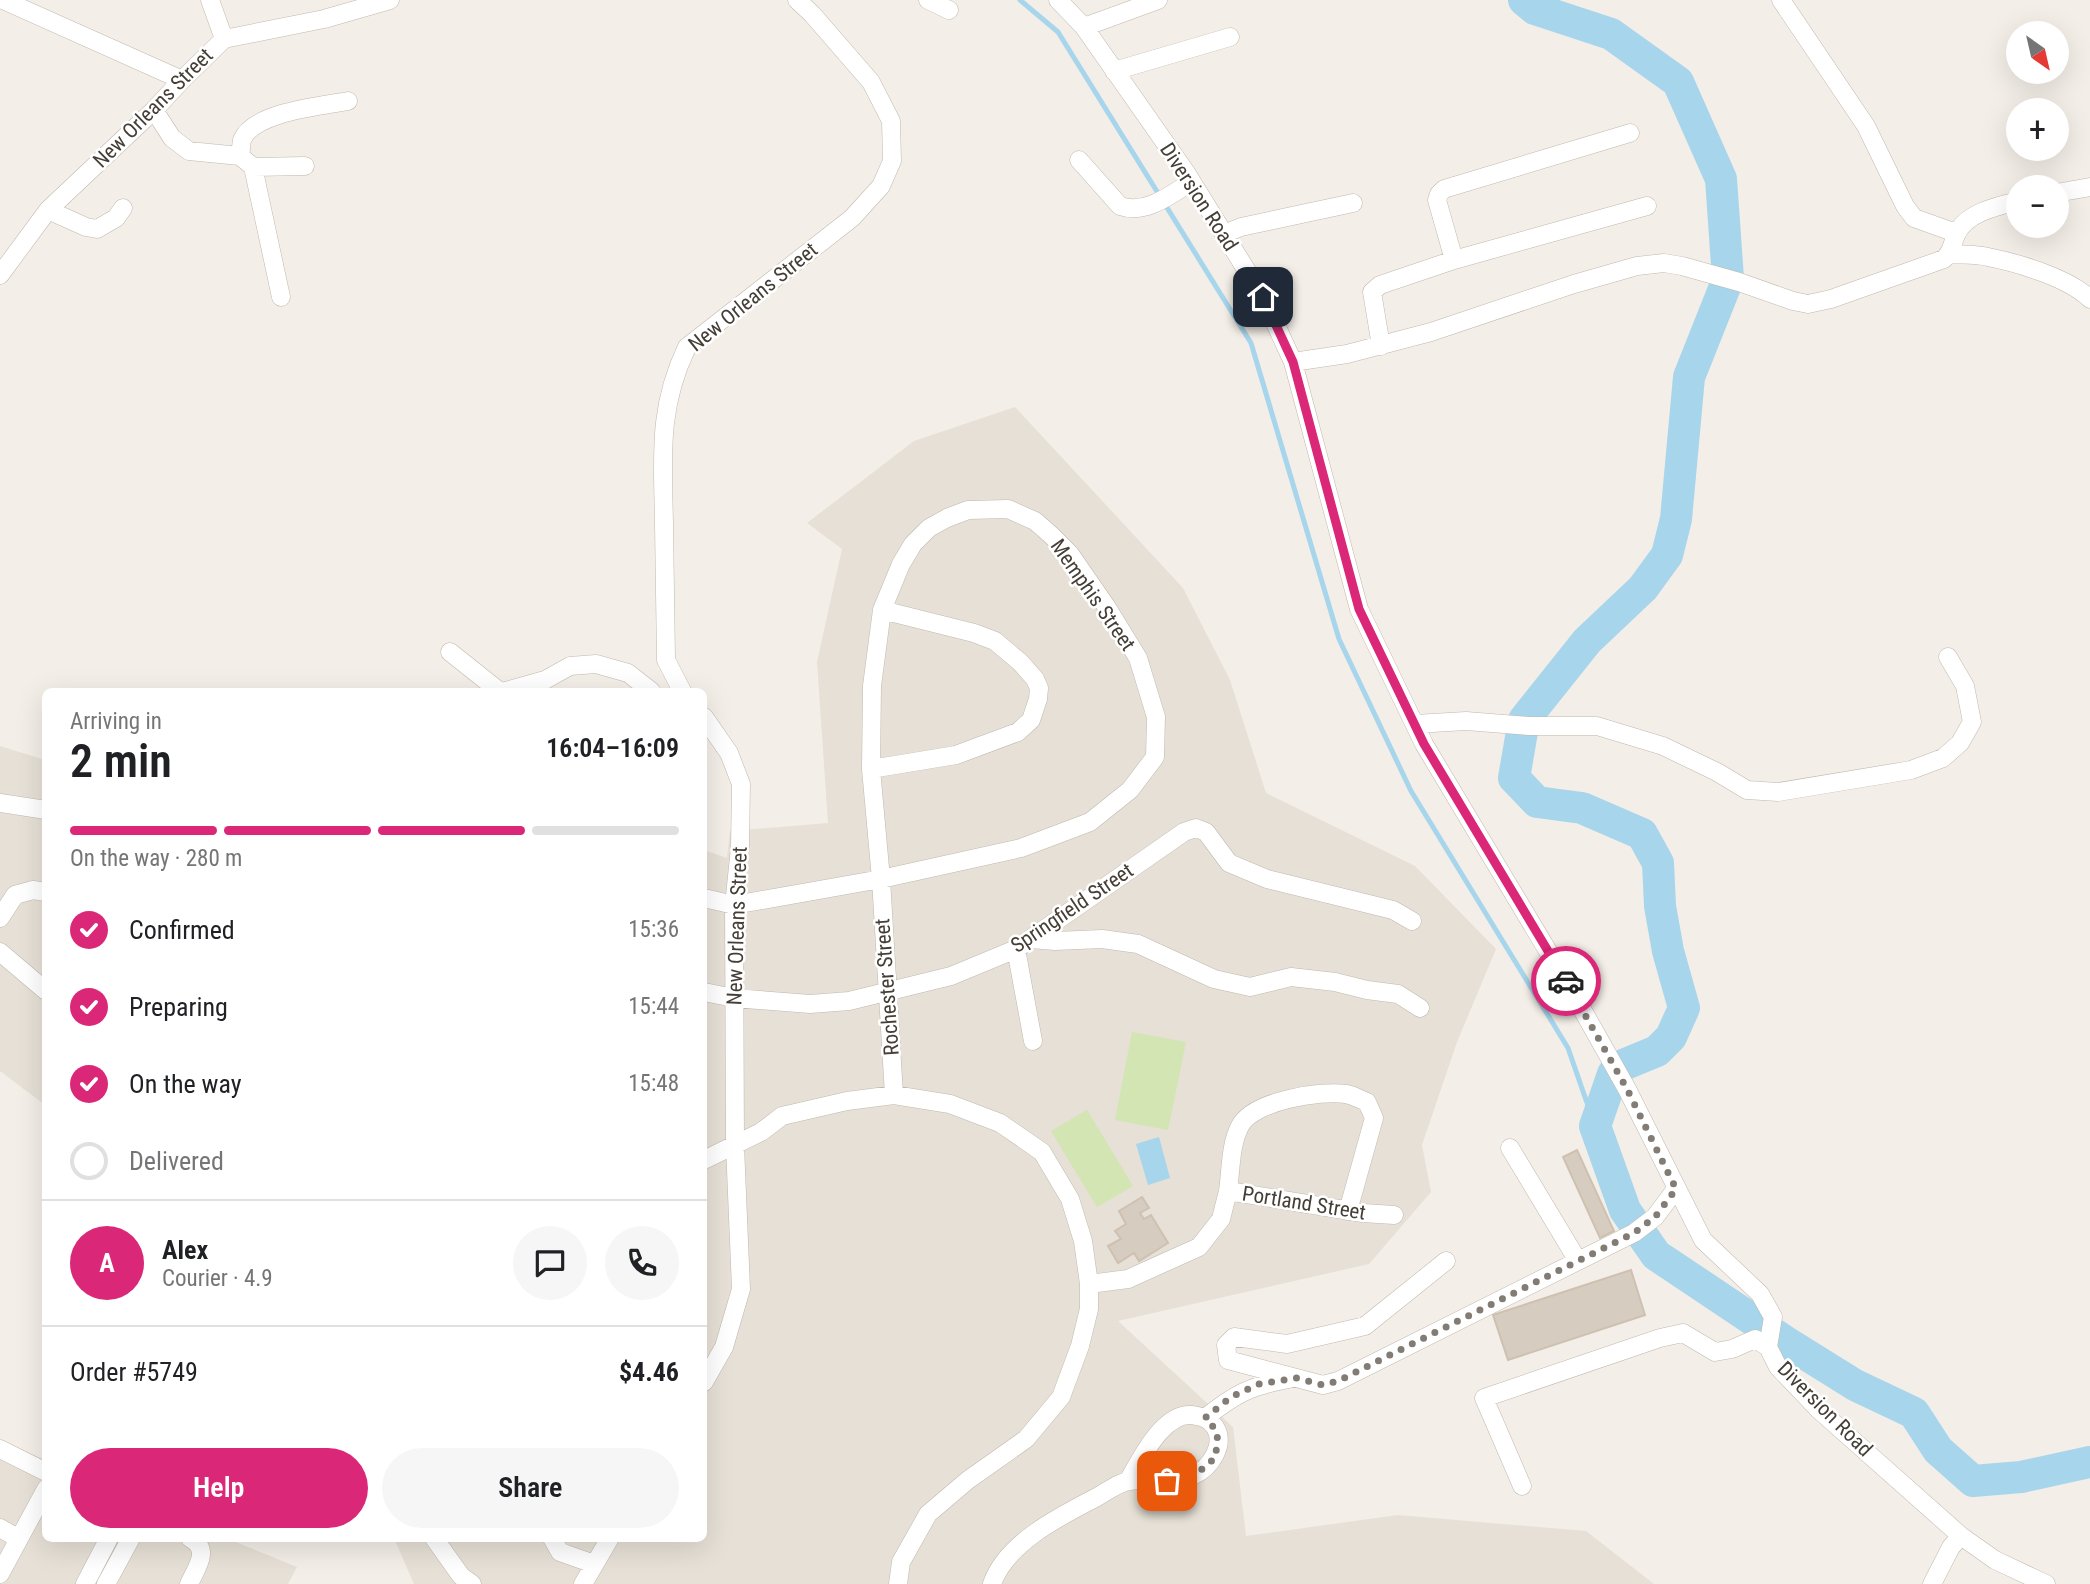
<!DOCTYPE html>
<html lang="en">
<head>
<meta charset="utf-8">
<style>
	body { margin:0; font-family:"Roboto Condensed",sans-serif; background:#f6f6f6; color:#202124; height:100vh; display:flex; flex-direction:column; font-size:26px; white-space:nowrap }
	* { box-sizing:border-box; margin:0 }
	p { font-size:23px; color:#757577 }
	.icon { flex:none; width:38px; height:38px; fill:none; stroke:currentColor; stroke-width:2; stroke-linecap:round; stroke-linejoin:round }
	.map { position:relative; flex:1; overflow:hidden }
	.drawer { position:absolute; left:42px; top:688px; width:665px; height:854px; display:flex; flex-direction:column; background:#fff; border-radius:10px; box-shadow:0 7px 28px #0002 }
	.drawer>* { flex:none }
	.needle { width:46px; rotate:146deg }
	.fabs { position:absolute; left:2006px; top:21px; display:grid; gap:14px }
	.fabs a { display:grid; place-items:center; width:63px; height:63px; border-radius:50%; background:#fff; box-shadow:0 7px 28px #0002; font-size:35px }
	.pin { position:absolute; display:grid; place-items:center; width:60px; height:60px; color:#fff; margin:-30px; border-radius:14px; box-shadow:0 4px 10px #0006 }
	.courier { position:absolute; display:grid; place-items:center; width:70px; height:70px; margin:-35px; border:5px solid #db2777; border-radius:50%; background:#fff; color:#222; box-shadow:0 2px 9px #0007 }
	.headline em { font-style:normal; font-weight:600 }
	.headline div { display:flex; flex-direction:column-reverse }
	.headline { display:flex; align-items:center; justify-content:space-between; height:119px; padding:0 28px }
	h1 { font-size:46px; font-weight:600; line-height:52px }
	.bar { display:grid; grid-template-columns:repeat(4,1fr); gap:10px 7px; align-content:center; height:84px; padding:0 28px }
	.bar i { height:9px; border-radius:5px; background:#e0e0e0 }
	.bar .on { background:#db2777 }
	.bar p { grid-column:span 4 }
	.line { display:flex; align-items:center; gap:18px; padding:0 28px; border-top:2px solid #e0e0e0 }
	.line div { flex:1 }
	.round { display:grid; place-items:center; flex:none; width:74px; height:74px; border-radius:37px; background:#f6f6f6 }
	ol { padding:0 28px; list-style:none }
	li { display:flex; align-items:center; gap:21px; height:77px }
	li p { margin-inline-start:auto }
	li .icon { padding:7px; border-radius:50%; background:#db2777; color:#fff; stroke-width:4 }
	li:last-child { color:#757577 }
	li i { width:38px; height:38px; border:4px solid #e0e0e0; border-radius:50% }
	.cta { display:flex; gap:14px; margin-top:auto; padding:14px 28px }
	.cta a { flex:1; height:80px; border-radius:42px; background:#db2777; color:#fff; font-size:28px; font-weight:600; line-height:80px; text-align:center }
	.cta a+a { background:#f6f6f6; color:#202124 }
	.map>svg:first-child { display:block }
</style>
</head>
<body>
<div class="map">
<svg width="2090" height="1584" viewBox="0 0 2090 1584">
	<rect width="100%" height="100%" fill="#f3eee7"/>
	<path fill="#e6e0d6" d="M 1015,407 L 1183,588 L 1230,680 L 1266,793 L 1415,866 L 1496,949 L 1457,1042 L 1422,1145 L 1431,1192 L 1369,1264 L 1118,1321 L 1233,1427 L 1246,1536 L 1398,1515 L 1586,1531 L 1654,1584 L 414,1584 L 394,1538 L 704,1538 L 704,850 L 727,858 L 730,831 L 828,823 L 817,662 L 842,549 L 807,523 L 914,441 Z
		M 0,746 L 45,760 L 45,1105 L 0,1071 Z
		M 0,1440 L 45,1460 L 46,1538 L 226,1538 L 297,1567 L 288,1584 L 0,1584 Z"/>
	<path fill="#d2e5b2" d="M 1132,1032 L 1186,1042 L 1168,1130 L 1115,1120 Z
		M 1087,1110 L 1133,1186 L 1097,1207 L 1051,1131 Z"/>
	<path fill="#a7d5ec" d="M 1159,1137 L 1170,1178 L 1148,1185 L 1136,1144 Z"/>
	<g fill="none" stroke-linecap="round" stroke-linejoin="round">
		<path stroke="#a7d5ec" stroke-width="5" d="M 1020,0 L 1058,32 L 1251,343 L 1339,639 L 1411,791 L 1568,1048 L 1595,1126"/>
		<path stroke="#a7d5ec" stroke-width="32" d="M 1524,0 L 1535,9 L 1611,34 L 1678,82 L 1721,179 L 1728,279 L 1689,377 L 1676,519 L 1667,555 L 1643,588 L 1587,641 L 1524,720 L 1514,778 L 1537,802 L 1582,808 L 1642,834 L 1658,863 L 1660,906 L 1668,951 L 1684,1008 L 1671,1037 L 1657,1051 L 1623,1065
			M 1613,1074 L 1595,1126 L 1625,1210 L 1656,1255 L 1786,1342 L 1855,1385 L 1914,1413 L 1938,1450 L 1973,1481 L 2021,1477 L 2090,1462"/>
	</g>
	<path fill="#d7ccc0" stroke="#cec1b1" stroke-width="2" d="M 1577,1150 L 1614,1231 L 1600,1238 L 1563,1157 Z
		M 1142,1197 L 1149,1208 L 1140,1213 L 1144,1219 L 1151,1215 L 1168,1243 L 1139,1261 L 1134,1253 L 1118,1263 L 1108,1246 L 1121,1239 L 1115,1231 L 1126,1224 L 1119,1211 Z
		M 1631,1270 L 1645,1315 L 1508,1360 L 1493,1315 Z"/>
	<g fill="none" stroke-linecap="round" stroke-linejoin="round">
		<defs>
			<path id="minor" d="M 3,0 L 182,80
				M 210,0 L 224,39
				M 928,0 L 949,10
				M 1058,0 L 1084,27 L 1187,174 L 1263,297 L 1293,362 L 1359,609 L 1424,744 L 1573,993 L 1627,1089 L 1703,1240 L 1760,1294 L 1773,1317 L 1768,1347 L 1778,1367 L 1819,1410 L 1961,1536 L 1995,1560 L 2046,1584
				M 1781,0 L 1866,126 L 1905,206 L 1914,218 L 1956,233
				M 1084,27 L 1158,0
				M 1114,71 L 1230,37
				M 154,110 L 172,138 L 189,151 L 240,156 L 253,167 L 281,297
				M 240,156 C 241,152 241,145 242,140 C 253,112 321,106 348,101
				M 1079,160 L 1120,206 C 1146,215 1170,195 1191,182
				M 253,167 L 305,166
				M 2056,193 L 2090,187
				M 48,210 L 86,227 L 97,229 L 116,218 L 123,208
				M 1224,234 L 1241,227 L 1353,203
				M 1950,254 C 1962,255 1976,254 1988,257 C 2018,263 2069,278 2090,299
				M 1454,260 L 1437,200 L 1439,194 L 1444,189 L 1630,133
				M 0,275 L 48,210 L 154,110 L 182,80 L 224,39 L 324,19 L 390,0
				M 1381,346 L 1372,292 L 1380,285 L 1454,260 L 1647,206
				M 1293,362 L 1347,354 L 1431,332 L 1574,284 L 1637,266 L 1664,263 L 1682,266 L 1739,282 L 1793,301 L 1808,304 L 1831,299 L 1944,259 C 1952,252 1952,244 1956,235 C 1965,213 1997,206 2018,201
				M 450,652 L 499,691
				M 506,691 L 545,680 L 570,666 L 596,664 L 628,673 L 651,691
				M 682,691 L 666,660 C 665,615 665,570 664,525 C 663,459 657,409 687,347 L 852,218 L 881,186 L 892,161 L 891,121 L 871,82 L 812,14 L 797,0
				M 704,717 L 729,753 L 741,784 L 740,848 L 734,905 L 735,1146 L 741,1289 L 724,1347 L 704,1382
				M 1415,724 L 1466,721 L 1529,726 L 1597,726 L 1663,746 L 1717,772 L 1747,790 L 1778,792 L 1911,770 L 1943,758 L 1960,743 L 1972,722 L 1965,686 L 1948,657
				M 871,769 L 956,755 L 1018,732 L 1031,720 L 1038,699 L 1039,688 L 1035,679 L 1020,662 L 995,641 L 974,633 L 882,610
				M 0,803 L 46,810
				M 704,898 L 734,905 L 881,879 L 1021,848 L 1090,822 L 1130,790 L 1155,757 L 1156,717 L 1138,658 L 1106,606 L 1070,554 L 1051,535 L 1035,521 L 1008,509 L 968,510 L 947,518 L 929,528 L 913,544 L 901,564 L 882,610 L 872,686 L 871,769 L 881,879 L 894,1095
				M 0,918 L 15,895 L 33,890 L 46,892
				M 1031,939 L 1055,941 L 1102,939 L 1138,944 L 1214,979 L 1250,987 L 1291,977 L 1335,982 L 1367,990 L 1398,994 L 1420,1008
				M 1016,949 L 1033,1041
				M 0,952 L 46,991
				M 704,992 L 734,998 L 810,1004 L 849,1001 L 951,976 L 1016,949 L 1184,832 L 1196,828 L 1206,832 L 1229,863 L 1267,879 L 1393,910 L 1412,921
				M 1510,1148 L 1578,1261
				M 704,1160 L 761,1132 L 782,1116 L 847,1101 L 894,1095 L 950,1104 L 1000,1123 L 1042,1152 L 1070,1199 L 1083,1241 L 1089,1284 L 1089,1309 L 1080,1346 L 1061,1397 L 1026,1439 L 968,1480 L 928,1514 L 901,1562 L 898,1584
				M 1228,1191 C 1231,1171 1230,1145 1240,1126 C 1253,1101 1320,1090 1346,1094 C 1353,1095 1361,1100 1367,1102 L 1374,1118 L 1348,1211
				M 1446,1261 L 1365,1326 L 1287,1344 L 1234,1337 L 1226,1345 L 1228,1360 L 1323,1385 L 1338,1381 L 1634,1233 L 1655,1217 L 1676,1189
				M 1089,1284 L 1128,1279 L 1199,1247 L 1221,1219 L 1228,1191 L 1363,1213 L 1394,1215
				M 1205,1418 C 1235,1394 1250,1386 1289,1379
				M 0,1449 L 46,1472
				M 1522,1486 L 1484,1398 L 1660,1338 L 1683,1333 L 1715,1352 L 1732,1349 L 1755,1339 L 1768,1347
				M 0,1528 L 19,1539
				M 434,1538 L 461,1576 L 472,1584
				M 552,1538 L 560,1552 L 594,1564
				M 0,1574 L 46,1489
				M 85,1584 L 109,1538
				M 106,1584 L 131,1538
				M 189,1584 C 197,1567 211,1549 190,1538
				M 583,1584 L 610,1538
				M 992,1584 C 1006,1543 1060,1516 1097,1497 C 1106,1492 1119,1482 1130,1481 C 1151,1478 1173,1484 1194,1475 C 1210,1468 1226,1445 1215,1427 C 1211,1421 1204,1417 1197,1416 C 1165,1407 1141,1459 1128,1481
				M 1932,1584 L 1951,1547 L 1961,1536"/>
		</defs>
		<use href="#minor" stroke="#c1b8ad" stroke-width="19"/>
		<use href="#minor" stroke="#fff" stroke-width="18"/>
	</g>
	<g fill="none" stroke-linecap="round" stroke-linejoin="round">
		<path stroke="#827c75" stroke-width="7" stroke-dasharray="0 12.6" d="M 1167,1481 L 1194,1476 L 1215,1458 C 1218,1438 1221,1433 1205,1418 L 1231,1397 L 1259,1384 L 1296,1378 L 1323,1385 L 1338,1381 L 1634,1233 L 1655,1217 L 1676,1189 L 1627,1089 L 1566,981"/>
		<path stroke="#db2777" stroke-width="9" d="M 1263,297 L 1293,362 L 1359,609 L 1424,744 L 1566,981"/>
	</g>
	<g text-anchor="middle" dominant-baseline="central" stroke-width="5" stroke-linejoin="round" paint-order="stroke">
		<g font-size="21" fill="#453e37" stroke="#fff">
			<text transform="translate(153 108) rotate(-45)">New Orleans Street</text>
			<text transform="translate(1199 197) rotate(57)">Diversion Road</text>
			<text transform="translate(753 297) rotate(-39)">New Orleans Street</text>
			<text transform="translate(1093 595) rotate(55)">Memphis Street</text>
			<text transform="translate(1072 908) rotate(-34)">Springfield Street</text>
			<text transform="translate(737 926) rotate(-88)">New Orleans Street</text>
			<text transform="translate(887 987) rotate(-94)">Rochester Street</text>
			<text transform="translate(1304 1203) rotate(9)">Portland Street</text>
			<text transform="translate(1825 1409) rotate(45)">Diversion Road</text>
		</g>
	</g>
</svg>
<div class="fabs">
<a><svg class="needle" viewBox="-14 -14 28 28"><path d="M0-13l5 13h-10z" fill="#e53935"/><path d="M0 13l5-13h-10z" fill="#757577"/></svg></a>
<a>+</a>
<a>−</a>
</div>
<div class="pin" style="left:1167px;top:1481px;background:#ea580c"><svg class="icon" aria-label="bag" viewBox="0 0 24 24"><path d="M5 8h14l-1 12H6zM9 8a3 3 0 0 1 6 0"/></svg></div>
<div class="pin" style="left:1263px;top:297px;background:#1f2937"><svg class="icon" aria-label="home" viewBox="0 0 24 24"><path d="M3 11l9-7 9 7M6 9v11h12V9"/></svg></div>
<div class="courier" style="left:1566px;top:981px"><svg class="icon" aria-label="car" viewBox="0 0 24 24"><path d="M5 17H2v-5l4-1 3-4h7l3 4 3 1v5h-3M9 17h6M6 11h13"/><circle cx="7" cy="17" r="2"/><circle cx="17" cy="17" r="2"/></svg></div>
<section class="drawer">
<div class="headline"><div><h1>2 min</h1><p>Arriving in</p></div><em>16:04–16:09</em></div>
<div class="bar"><i class="on"></i><i class="on"></i><i class="on"></i><i></i><p>On the way · 280 m</p></div>
<ol>
<li><svg class="icon" aria-label="check" viewBox="0 0 24 24"><path d="M5 12l5 5 9-10"/></svg>Confirmed<p>15:36</p></li>
<li><svg class="icon" aria-label="check" viewBox="0 0 24 24"><path d="M5 12l5 5 9-10"/></svg>Preparing<p>15:44</p></li>
<li><svg class="icon" aria-label="check" viewBox="0 0 24 24"><path d="M5 12l5 5 9-10"/></svg>On the way<p>15:48</p></li>
<li><i></i>Delivered</li>
</ol>
<div class="line" style="height:126px"><b class="round" style="background:#db2777;color:#fff">A</b><div><b>Alex</b><p>Courier · 4.9</p></div><a class="round"><svg class="icon" aria-label="chat" viewBox="0 0 24 24"><path d="M4 5h16v11H9l-5 4z"/></svg></a><a class="round"><svg class="icon" aria-label="phone" viewBox="0 0 24 24"><path d="M5 4h4l2 5-3 2q2 4 5 5l2-3 5 2v4C11 20 4 13 5 4z"/></svg></a></div>
<div class="line" style="height:91px"><div>Order #5749</div><b>$4.46</b></div>
<div class="cta"><a>Help</a><a>Share</a></div>
</section>
</div>
</body>
</html>
